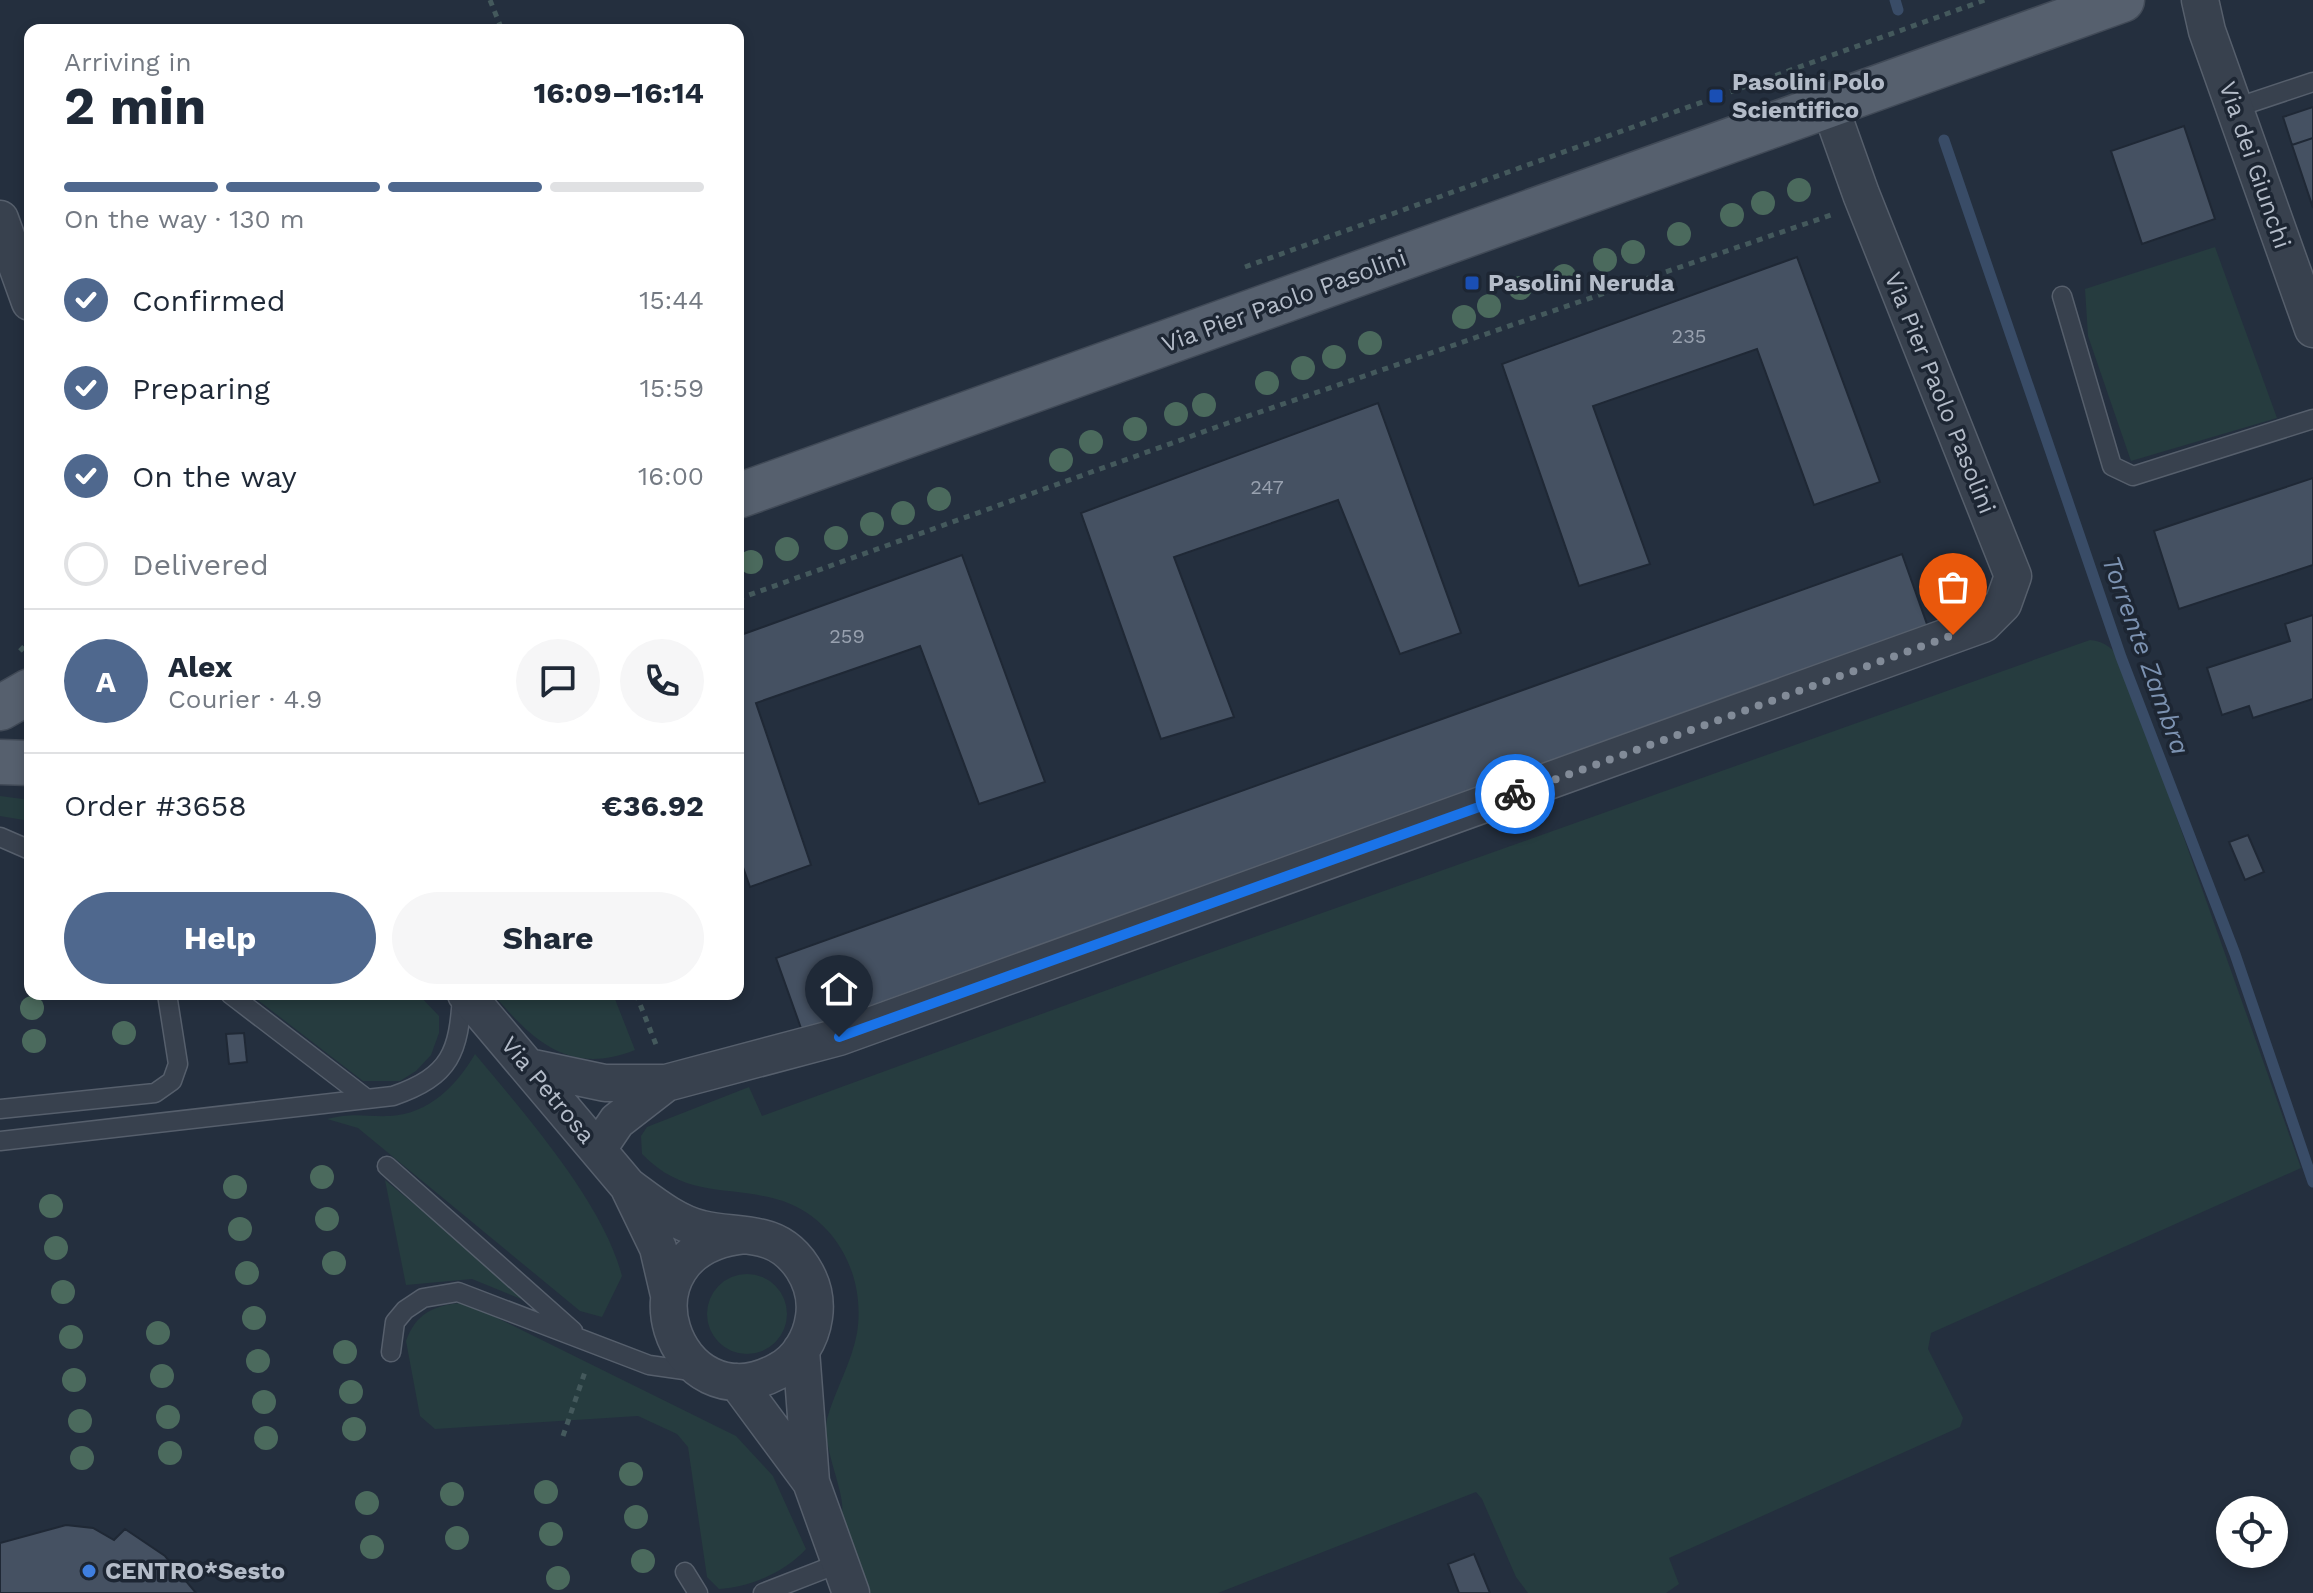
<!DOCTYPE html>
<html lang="en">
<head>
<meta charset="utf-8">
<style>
	body { margin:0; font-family:"Work Sans",sans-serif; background:#f6f6f7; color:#1f2937; height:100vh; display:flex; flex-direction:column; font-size:30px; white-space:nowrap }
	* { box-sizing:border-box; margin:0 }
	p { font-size:26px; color:#747a83 }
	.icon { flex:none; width:44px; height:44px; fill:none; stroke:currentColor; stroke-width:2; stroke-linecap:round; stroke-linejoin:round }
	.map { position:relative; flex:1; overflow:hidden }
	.sheet { position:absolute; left:24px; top:24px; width:720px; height:976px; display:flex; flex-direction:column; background:#fff; border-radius:16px; box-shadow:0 4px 12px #0003 }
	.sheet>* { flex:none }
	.controls { position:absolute; left:2216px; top:1496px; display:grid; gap:16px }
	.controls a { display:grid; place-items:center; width:72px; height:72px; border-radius:50%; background:#fff; box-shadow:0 4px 12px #0003; font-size:40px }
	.pin { position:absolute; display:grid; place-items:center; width:68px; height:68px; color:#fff; margin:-82px -34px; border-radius:50% 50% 50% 0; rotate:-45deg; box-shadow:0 0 8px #0007 }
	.pin .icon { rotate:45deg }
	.courier { position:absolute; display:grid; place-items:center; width:80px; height:80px; margin:-40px; border:6px solid #1a73e8; border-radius:50%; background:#fff; color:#222; box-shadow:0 2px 10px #0007 }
	.overview em { font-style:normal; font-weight:700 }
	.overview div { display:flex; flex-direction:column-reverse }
	.overview { display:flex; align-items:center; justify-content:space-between; height:136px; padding:0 40px }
	h1 { font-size:52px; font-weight:700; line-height:60px }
	.bar { display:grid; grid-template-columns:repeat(4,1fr); gap:12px 8px; align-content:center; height:96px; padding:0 40px }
	.bar i { height:10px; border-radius:6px; background:#e0e1e3 }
	.bar .on { background:#4f688e }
	.bar p { grid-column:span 4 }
	.line { display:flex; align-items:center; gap:20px; padding:0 40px; border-top:2px solid #e0e1e3 }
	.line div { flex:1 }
	.round { display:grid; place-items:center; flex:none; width:84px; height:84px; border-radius:42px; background:#f6f6f7 }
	ol { padding:0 40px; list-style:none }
	li { display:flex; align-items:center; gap:24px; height:88px }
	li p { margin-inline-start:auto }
	li .icon { padding:8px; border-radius:50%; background:#4f688e; color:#fff; stroke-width:4 }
	li:last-child { color:#747a83 }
	li i { width:44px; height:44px; border:4px solid #e0e1e3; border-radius:50% }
	.action { display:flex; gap:16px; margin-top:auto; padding:16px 40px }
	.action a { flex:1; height:92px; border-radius:48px; background:#4f688e; color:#fff; font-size:32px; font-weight:700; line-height:92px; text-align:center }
	.action a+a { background:#f6f6f7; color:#1f2937 }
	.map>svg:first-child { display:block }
</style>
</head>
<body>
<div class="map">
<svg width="2313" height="1593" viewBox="0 0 2313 1593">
	<rect width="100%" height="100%" fill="#242f3e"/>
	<path fill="#263c3f" d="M 2215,247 L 2277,418 L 2131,461 L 2088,336 L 2085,289 Z
		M 2090,640 C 2121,643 2125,673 2135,700 L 2301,1168 L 1931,1333 L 1928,1349 L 1963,1418 L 1960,1427 L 1669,1558 L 1679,1584 L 1666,1593 L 1528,1593 L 1516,1577 L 1482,1499 L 1476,1492 L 1218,1593 L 870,1593 L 840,1518 C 851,1502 820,1447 827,1419 C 835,1390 852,1362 857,1333 C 866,1277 837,1220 783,1201 C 729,1184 687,1200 642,1154 L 641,1136 L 647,1127 L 749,1087 L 762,1116 L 1184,962 Z
		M 0,796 L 30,800 L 30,821 L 0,816 Z
		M 250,994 L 418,994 L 439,1016 L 439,1033 L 431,1055 L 416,1071 L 400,1081 L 363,1081 Z
		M 493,994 L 613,994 L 635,1050 C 570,1076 534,1042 493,994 Z
		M 475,1054 C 524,1113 603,1202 622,1276 L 602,1317 L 580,1311 L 358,1128 L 327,1119 C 355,1112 365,1117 390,1116 C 429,1114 457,1085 475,1054 Z
		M 385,1180 L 536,1305 L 472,1279 L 406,1285 Z
		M707 1314a40 40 0 1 1 80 0a40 40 0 1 1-80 0Z
		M 460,1303 L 475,1307 L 736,1436 L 773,1476 L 806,1549 C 785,1572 751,1587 719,1589 L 707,1577 L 688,1447 L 677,1434 L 638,1416 L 435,1429 L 420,1416 L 406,1341 C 416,1314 432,1306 460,1303 Z"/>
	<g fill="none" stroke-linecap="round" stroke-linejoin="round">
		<path stroke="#394c67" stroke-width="11" d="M 1895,0 L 1898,10
			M 1944,140 L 2121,657 L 2235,954 L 2313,1182"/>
	</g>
	<path fill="#455162" stroke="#1f2835" stroke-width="2" d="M 2313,107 L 2313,138 L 2292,145 L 2283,117 Z
		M 2184,126 L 2215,219 L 2142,244 L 2111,151 Z
		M 2313,138 L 2313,208 L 2292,145 Z
		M 1797,257 L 1880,482 L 1814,505 L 1757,349 L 1593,406 L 1650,564 L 1579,586 L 1502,364 Z
		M 1378,403 L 1461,633 L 1400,654 L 1338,500 L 1174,557 L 1234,717 L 1161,739 L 1081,513 Z
		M 2313,478 L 2313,565 L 2179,609 L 2154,531 Z
		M 1902,554 L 1928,627 L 802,1031 L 776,958 Z
		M 962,555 L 1045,782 L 979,804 L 920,646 L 756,703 L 811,865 L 750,887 L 738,853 L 738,636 Z
		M 2313,615 L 2313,699 L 2253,718 L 2249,706 L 2222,715 L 2207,668 L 2290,641 L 2285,624 Z
		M 2248,835 L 2264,872 L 2245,880 L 2229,842 Z
		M 244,1033 L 247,1062 L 229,1064 L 226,1034 Z
		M 66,1525 L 93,1528 L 114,1540 L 125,1529 L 165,1556 L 196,1593 L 0,1593 L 0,1543 Z
		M 1474,1554 L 1490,1593 L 1459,1593 L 1448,1564 Z"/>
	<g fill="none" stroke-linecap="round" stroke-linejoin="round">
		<defs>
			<path id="lane" d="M 2235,108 L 2313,82
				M 2062,296 L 2112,466 L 2133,476 L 2313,419
				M 0,837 L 30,850
				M 230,994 L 367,1099
				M 0,1109 L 155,1093 L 172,1081 L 178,1064 L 167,994
				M 0,1141 L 393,1096 C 451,1076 459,1052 462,994
				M 387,1166 L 573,1331
				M 391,1352 L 395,1322 L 405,1310 L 423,1298 L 458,1292 L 649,1365 L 698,1372
				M 685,1572 L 698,1593
				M 763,1593 L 840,1563"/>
			<path id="street" d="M 2200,0 L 2207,31 L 2313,329
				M 0,219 L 30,302
				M 466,994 L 628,1186 L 658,1248 L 669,1295
				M 529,1067 L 605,1083 L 666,1083 L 839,1037 L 1983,624 L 2003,604 L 2013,576 L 1861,194 L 1830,107
				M 598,1149 L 617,1121 L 666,1083
				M 628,1186 C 650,1202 675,1223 702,1229 C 721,1234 742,1233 762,1238 C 796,1246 819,1283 814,1317 C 811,1339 798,1361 778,1371 C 674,1428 611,1248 745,1235
				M 801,1350 L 811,1482 L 851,1593
				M 737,1382 L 811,1482"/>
			<path id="primary" d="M 738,496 L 2122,0
				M 0,708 L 30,691
				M 0,762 L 30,763"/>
		</defs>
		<use href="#lane" stroke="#565f6c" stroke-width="21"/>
		<use href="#street" stroke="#565f6c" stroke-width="39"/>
		<use href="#primary" stroke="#414a57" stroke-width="47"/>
		<path stroke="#44595c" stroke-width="5" stroke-dasharray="6 6" stroke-linecap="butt" d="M 490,0 L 502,30
			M 1245,267 L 1985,0
			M 738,599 L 1228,423 L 1831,215
			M 20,651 L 30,640
			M 636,994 L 657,1047
			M 563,1436 L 586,1369"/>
		<use href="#lane" stroke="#38414e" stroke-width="18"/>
		<use href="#street" stroke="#38414e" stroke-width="36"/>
		<use href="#primary" stroke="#56606e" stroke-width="44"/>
	</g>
	<g fill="#4b6a5d">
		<circle cx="1799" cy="190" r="12"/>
		<circle cx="1763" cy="203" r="12"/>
		<circle cx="1732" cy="215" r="12"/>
		<circle cx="1679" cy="234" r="12"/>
		<circle cx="1633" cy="252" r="12"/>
		<circle cx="1605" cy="260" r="12"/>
		<circle cx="1564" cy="276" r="12"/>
		<circle cx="1520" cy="288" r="12"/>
		<circle cx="1489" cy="306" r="12"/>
		<circle cx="1464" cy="317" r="12"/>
		<circle cx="1370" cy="343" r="12"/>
		<circle cx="1334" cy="357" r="12"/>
		<circle cx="1303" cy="368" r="12"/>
		<circle cx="1267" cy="383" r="12"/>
		<circle cx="1204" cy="405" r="12"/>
		<circle cx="1176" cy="414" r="12"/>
		<circle cx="1135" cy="429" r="12"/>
		<circle cx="1091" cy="442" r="12"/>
		<circle cx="1061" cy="460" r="12"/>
		<circle cx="939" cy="499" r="12"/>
		<circle cx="903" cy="513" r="12"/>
		<circle cx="872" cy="524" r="12"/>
		<circle cx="836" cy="538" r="12"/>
		<circle cx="787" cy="549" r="12"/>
		<circle cx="751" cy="562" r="12"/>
		<circle cx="32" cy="1008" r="12"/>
		<circle cx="124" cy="1033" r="12"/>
		<circle cx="34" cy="1041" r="12"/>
		<circle cx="322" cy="1177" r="12"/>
		<circle cx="235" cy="1187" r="12"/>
		<circle cx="51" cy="1206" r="12"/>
		<circle cx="327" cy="1219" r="12"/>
		<circle cx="240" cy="1229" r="12"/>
		<circle cx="56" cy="1248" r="12"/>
		<circle cx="334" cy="1263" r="12"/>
		<circle cx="247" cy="1273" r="12"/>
		<circle cx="63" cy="1292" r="12"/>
		<circle cx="254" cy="1318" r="12"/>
		<circle cx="158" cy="1333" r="12"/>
		<circle cx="71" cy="1337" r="12"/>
		<circle cx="345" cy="1352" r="12"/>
		<circle cx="258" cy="1361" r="12"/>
		<circle cx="162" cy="1376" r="12"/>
		<circle cx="74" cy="1380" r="12"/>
		<circle cx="351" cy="1392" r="12"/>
		<circle cx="264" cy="1402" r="12"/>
		<circle cx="168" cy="1417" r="12"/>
		<circle cx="80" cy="1421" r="12"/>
		<circle cx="354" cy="1429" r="12"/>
		<circle cx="266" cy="1438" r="12"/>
		<circle cx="170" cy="1453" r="12"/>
		<circle cx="82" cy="1458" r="12"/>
		<circle cx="631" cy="1474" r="12"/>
		<circle cx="546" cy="1492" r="12"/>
		<circle cx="452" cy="1494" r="12"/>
		<circle cx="367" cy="1503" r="12"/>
		<circle cx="636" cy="1517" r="12"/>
		<circle cx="551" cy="1534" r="12"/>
		<circle cx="457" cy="1538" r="12"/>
		<circle cx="372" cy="1547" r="12"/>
		<circle cx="643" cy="1561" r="12"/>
		<circle cx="558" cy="1578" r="12"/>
	</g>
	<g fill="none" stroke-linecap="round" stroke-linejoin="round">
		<path stroke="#828b98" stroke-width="8" stroke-dasharray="0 14.4" d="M 1515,794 L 1953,635"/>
		<path stroke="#1a73e8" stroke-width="10" d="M 839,1037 L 1515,794"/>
	</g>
	<g fill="#1a4fb4" stroke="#1d2633" stroke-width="3">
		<rect x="1708" y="88" width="16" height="16" rx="4"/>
		<rect x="1464" y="275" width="16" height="16" rx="4"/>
	</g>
	<circle fill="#3f7fe0" stroke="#1d2633" stroke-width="3" cx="89" cy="1571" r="8"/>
	<g text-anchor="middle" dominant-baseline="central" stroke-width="7" stroke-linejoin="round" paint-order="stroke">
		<g font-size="20" fill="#98a1af">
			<text x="1689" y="336">235</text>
			<text x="1267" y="487">247</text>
			<text x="847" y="636">259</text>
		</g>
		<g font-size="24" font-weight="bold" fill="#b4bcc9" stroke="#1d2633" text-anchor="start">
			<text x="1732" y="82">Pasolini Polo<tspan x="1732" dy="28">Scientifico</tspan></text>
			<text x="1488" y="283">Pasolini Neruda</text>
			<text x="105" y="1571">CENTRO*Sesto</text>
		</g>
		<g font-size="24" fill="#b4bcc9" stroke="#1d2633">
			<text transform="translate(2255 165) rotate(71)">Via dei Giunchi</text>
			<text transform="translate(1284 301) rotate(-20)">Via Pier Paolo Pasolini</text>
			<text transform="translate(1940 393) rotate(68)">Via Pier Paolo Pasolini</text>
			<text transform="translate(548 1090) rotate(50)">Via Petrosa</text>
		</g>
		<g font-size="26" font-style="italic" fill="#7c92b1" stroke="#1d2633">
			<text transform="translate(2146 655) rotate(70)">Torrente Zambra</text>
		</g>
	</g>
</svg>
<div class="controls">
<a><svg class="icon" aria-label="locate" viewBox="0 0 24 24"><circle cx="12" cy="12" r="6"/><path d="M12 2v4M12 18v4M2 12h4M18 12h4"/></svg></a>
</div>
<div class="pin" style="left:1953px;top:635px;background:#ea580c"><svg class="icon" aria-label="bag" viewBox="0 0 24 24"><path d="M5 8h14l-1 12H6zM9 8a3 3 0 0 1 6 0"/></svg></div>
<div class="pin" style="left:839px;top:1037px;background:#1f2937"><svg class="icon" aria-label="home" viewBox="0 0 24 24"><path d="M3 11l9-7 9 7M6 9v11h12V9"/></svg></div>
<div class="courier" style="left:1515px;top:794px"><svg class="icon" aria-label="bike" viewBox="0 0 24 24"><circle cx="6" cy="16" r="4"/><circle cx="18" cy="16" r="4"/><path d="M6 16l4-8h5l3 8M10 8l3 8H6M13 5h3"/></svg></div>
<section class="sheet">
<div class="overview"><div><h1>2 min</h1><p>Arriving in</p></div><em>16:09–16:14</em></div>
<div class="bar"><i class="on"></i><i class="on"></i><i class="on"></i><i></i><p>On the way · 130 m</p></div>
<ol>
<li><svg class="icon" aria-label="check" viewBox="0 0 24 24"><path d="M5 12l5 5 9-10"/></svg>Confirmed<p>15:44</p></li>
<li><svg class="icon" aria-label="check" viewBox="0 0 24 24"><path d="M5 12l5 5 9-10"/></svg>Preparing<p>15:59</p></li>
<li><svg class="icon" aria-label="check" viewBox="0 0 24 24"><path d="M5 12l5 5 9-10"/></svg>On the way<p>16:00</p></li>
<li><i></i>Delivered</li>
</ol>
<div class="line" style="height:144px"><b class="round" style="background:#4f688e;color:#fff">A</b><div><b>Alex</b><p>Courier · 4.9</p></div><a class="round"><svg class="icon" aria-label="chat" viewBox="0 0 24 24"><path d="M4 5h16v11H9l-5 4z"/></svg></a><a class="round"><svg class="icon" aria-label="phone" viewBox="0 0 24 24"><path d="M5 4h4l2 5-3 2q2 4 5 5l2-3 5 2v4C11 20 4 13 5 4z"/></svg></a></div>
<div class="line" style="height:104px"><div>Order #3658</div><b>€36.92</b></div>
<div class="action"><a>Help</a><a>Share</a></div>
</section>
</div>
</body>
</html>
